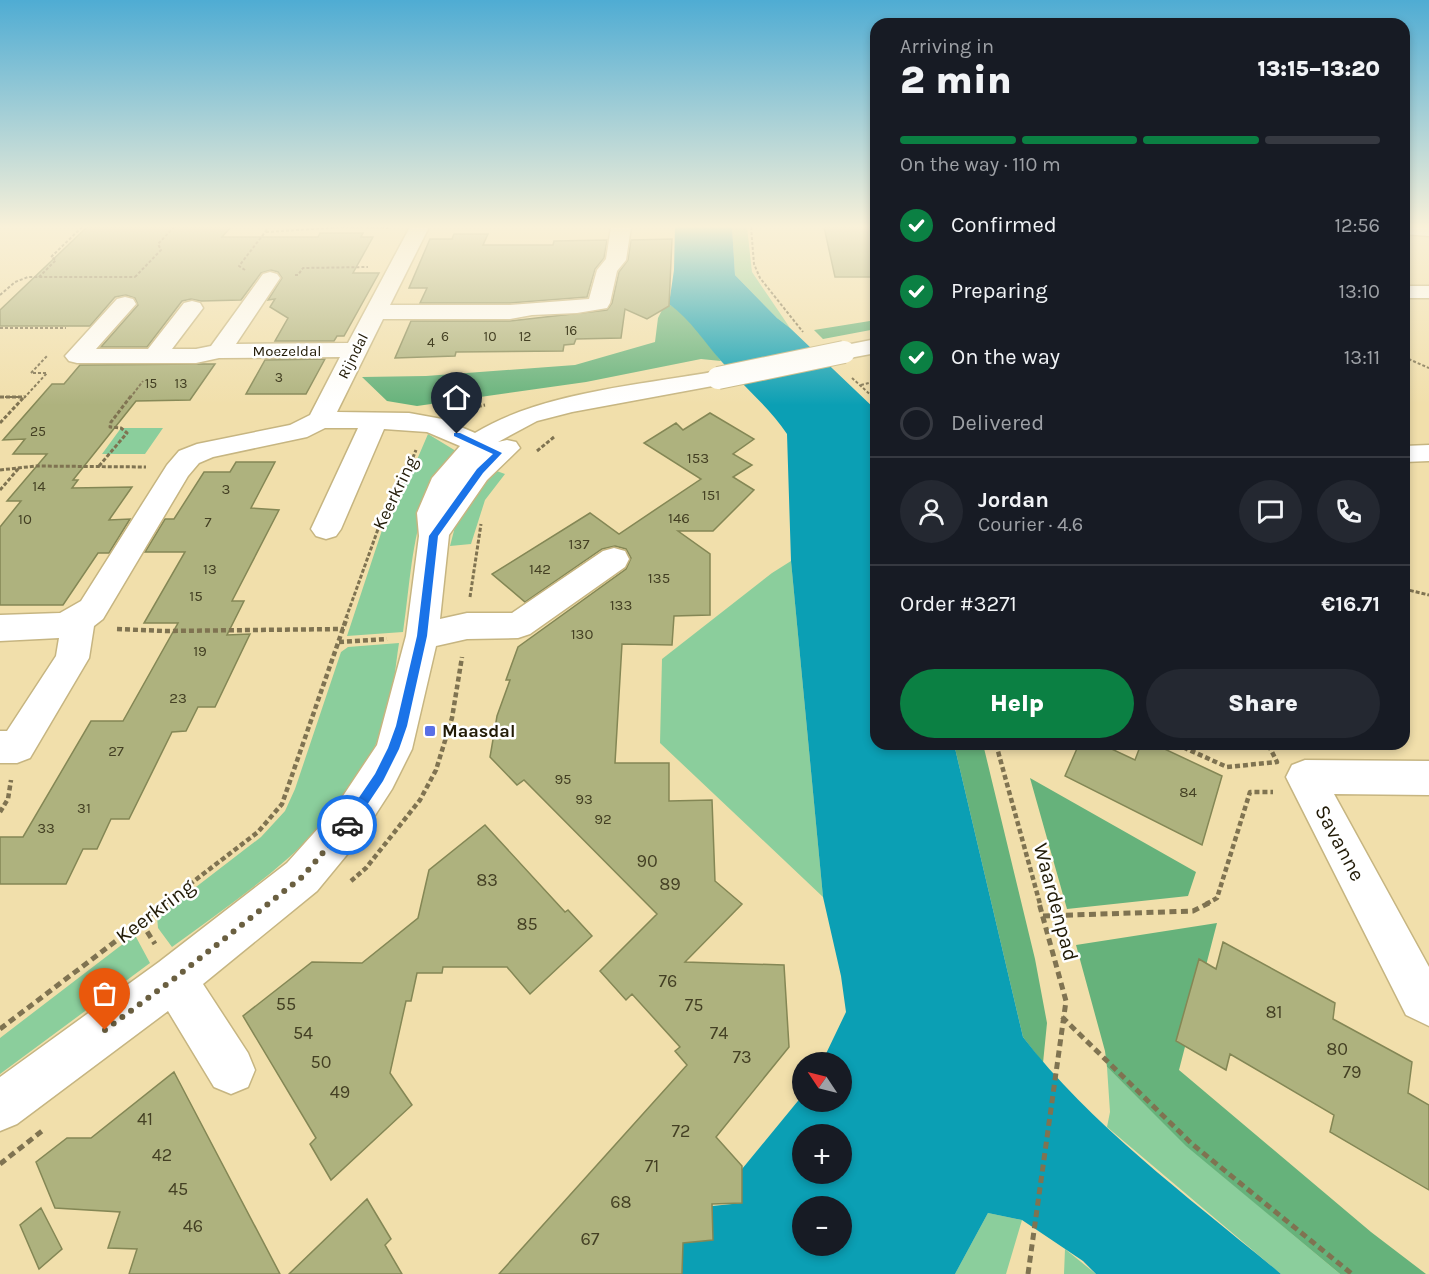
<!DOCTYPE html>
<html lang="en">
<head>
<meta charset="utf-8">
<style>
	body { margin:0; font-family:Karla,sans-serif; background:#242831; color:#f1f3f6; height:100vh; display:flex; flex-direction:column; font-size:22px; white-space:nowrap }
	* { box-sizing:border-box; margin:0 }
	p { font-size:20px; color:#9ea1a6 }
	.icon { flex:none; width:33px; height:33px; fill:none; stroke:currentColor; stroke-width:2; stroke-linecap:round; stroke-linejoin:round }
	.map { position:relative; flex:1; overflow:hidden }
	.details { position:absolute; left:870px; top:18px; width:540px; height:732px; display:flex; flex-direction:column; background:#171b24; border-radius:18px; box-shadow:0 3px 9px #0003 }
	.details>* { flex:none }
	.needle { width:39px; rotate:305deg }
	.tools { position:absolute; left:792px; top:1052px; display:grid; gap:12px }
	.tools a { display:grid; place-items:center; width:60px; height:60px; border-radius:50%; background:#171b24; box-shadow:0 3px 9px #0003; font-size:30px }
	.pin { position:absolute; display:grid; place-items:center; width:51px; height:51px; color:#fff; margin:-62px -26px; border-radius:50% 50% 50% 0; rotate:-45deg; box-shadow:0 0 6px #0007 }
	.pin .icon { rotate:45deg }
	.courier { position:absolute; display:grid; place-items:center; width:60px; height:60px; margin:-30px; border:4px solid #1a73e8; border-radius:50%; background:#fff; color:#222; box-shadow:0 2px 8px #0007 }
	.headline em { font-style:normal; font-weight:800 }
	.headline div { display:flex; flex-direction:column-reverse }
	.headline { display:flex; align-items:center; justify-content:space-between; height:102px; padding:0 30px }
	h1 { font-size:39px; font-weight:800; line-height:45px }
	.bar { display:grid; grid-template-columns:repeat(4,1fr); gap:9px 6px; align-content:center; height:72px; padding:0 30px }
	.bar i { height:8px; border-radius:4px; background:#363941 }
	.bar .current { background:#0b8043 }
	.bar p { grid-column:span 4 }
	.line { display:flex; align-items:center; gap:15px; padding:0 30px; border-top:2px solid #363941 }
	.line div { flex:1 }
	.round { display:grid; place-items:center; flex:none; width:63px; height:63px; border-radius:32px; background:#242831 }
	ol { padding:0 30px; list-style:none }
	li { display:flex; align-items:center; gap:18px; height:66px }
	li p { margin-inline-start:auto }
	li .icon { padding:6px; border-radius:50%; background:#0b8043; color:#fff; stroke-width:4 }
	li:last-child { color:#9ea1a6 }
	li i { width:33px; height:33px; border:3px solid #363941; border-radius:50% }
	.primary-button { display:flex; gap:12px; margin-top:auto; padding:12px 30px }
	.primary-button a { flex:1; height:69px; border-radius:36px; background:#0b8043; color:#fff; font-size:24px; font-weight:800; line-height:69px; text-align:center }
	.primary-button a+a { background:#242831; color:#f1f3f6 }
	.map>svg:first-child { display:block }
</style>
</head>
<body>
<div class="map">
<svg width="1429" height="1274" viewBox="0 0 1429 1274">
	<rect width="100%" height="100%" fill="#f1dfab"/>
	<path fill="#8bce9c" d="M 732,227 L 747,227 L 752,272 L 790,328 L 777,318 L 735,275 Z
		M 121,428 L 163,428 L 145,454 L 102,454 Z
		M 428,434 L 456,451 C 412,496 412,573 403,632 L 347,636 L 389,509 L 401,487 L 410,476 Z
		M 494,470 L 505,474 L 485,500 L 471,544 L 450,546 L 457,519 Z
		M 791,561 L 823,897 L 660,743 L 662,659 L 772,573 Z
		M 399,643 C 395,668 393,701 384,725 C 344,830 259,883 172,947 L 158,928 L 157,917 L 261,837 L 285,811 L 295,789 L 341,652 L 348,647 Z
		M 132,937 L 136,937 L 150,963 L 0,1074 L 0,1038 Z
		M 1107,1067 L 1187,1146 L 1340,1274 L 1281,1274 L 1107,1127 L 1110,1112 Z
		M 988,1213 L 1022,1220 L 1006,1274 L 955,1274 Z
		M 1065,1249 L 1096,1274 L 1064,1274 Z"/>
	<path fill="#66b27b" d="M 665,304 L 669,304 L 685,315 L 721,361 L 701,359 L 586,382 L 417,406 L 387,401 L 362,377 L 426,376 L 575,365 L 655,342 L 658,318 Z
		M 876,320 L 876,329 L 823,339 L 814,330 Z
		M 954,744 L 983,744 L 1035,959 L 1047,1023 L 1043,1063 L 1023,1037 Z
		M 1030,778 L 1196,872 L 1188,896 L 1067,909 Z
		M 1217,923 L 1179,1070 L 1371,1232 L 1426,1274 L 1340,1274 L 1186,1146 L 1107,1067 L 1105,1051 L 1076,945 Z"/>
	<path fill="#0b9fb4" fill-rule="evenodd" d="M 675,227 L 732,227 L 735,275 L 777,318 L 790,328 L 876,410 L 876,744 L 954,744 L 1023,1037 C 1091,1126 1195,1202 1281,1274 L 1096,1274 L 1083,1261 L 1022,1220 L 988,1213 L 955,1274 L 682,1274 L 683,1243 L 713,1240 L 712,1206 L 742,1203 L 742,1169 L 802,1096 L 802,1101 L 842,1101 L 842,1062 L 822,1062 L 846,1012 L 841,976 L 823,897 L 791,561 L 787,434 C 769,407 743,386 722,362 C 704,342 691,320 669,304 L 674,270 ZM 802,1134 L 842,1134 L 842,1173 L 802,1173 ZM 802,1206 L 842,1206 L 842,1245 L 802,1245 Z"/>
	<path fill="#aeb27e" stroke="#848755" stroke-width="1.5" d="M 87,227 L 231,227 L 222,237 L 318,237 L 320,233 L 363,233 L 361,237 L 373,237 L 353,273 L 379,273 L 344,336 L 337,336 L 334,341 L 275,341 L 288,318 L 270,307 L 275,299 L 268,300 L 282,278 L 278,272 L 271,270 L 261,273 L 241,300 L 201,301 L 191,299 L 182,301 L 147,347 L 101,347 L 138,305 L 135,298 L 126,295 L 115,297 L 90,326 L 0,326 L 0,310 Z
		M 824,227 L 876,227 L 876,277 L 835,277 Z
		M 454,234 L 488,234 L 483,245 L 553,245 L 554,241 L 607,240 L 604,258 L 595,269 L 587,297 L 510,303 L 420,303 L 427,288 L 409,288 L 430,239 L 452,239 Z
		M 672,239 L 669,306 L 647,319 L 625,309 L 621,338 L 576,339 L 574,344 L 564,345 L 563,351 L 456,352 L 455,356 L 395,358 L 411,321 L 510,321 L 607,310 L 612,303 L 619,272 L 628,260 L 631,240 Z
		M 325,359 L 306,394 L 246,394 L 265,360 Z
		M 204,364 L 215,364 L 190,400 L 136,401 L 73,480 L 78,480 L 72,488 L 132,487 L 109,520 L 130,519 L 109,553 L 98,553 L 63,605 L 0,605 L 0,527 L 21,501 L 7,501 L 47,454 L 13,454 L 25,439 L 3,440 L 52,384 L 64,384 L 80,365 Z
		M 710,413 L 754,439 L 733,454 L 752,465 L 733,477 L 754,490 L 713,531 L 678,531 L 710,554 L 710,615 L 674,616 L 672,645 L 622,644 L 615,763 L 669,763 L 669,801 L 712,800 L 715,881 L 742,904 L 685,962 L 784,965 L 789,1047 L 716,1137 L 742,1166 L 742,1203 L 712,1204 L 713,1240 L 683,1243 L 682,1274 L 499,1274 L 687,1065 L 675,1051 L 680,1047 L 632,994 L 626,1000 L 600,971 L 657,914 L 524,780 L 517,785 L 490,757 L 497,716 L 510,680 L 506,680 L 518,647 L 626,569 L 631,558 L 626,549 L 615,546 L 602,549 L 525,602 L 492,574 L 590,513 L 619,534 L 701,479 L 644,443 L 676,423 L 683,430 Z
		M 236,462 L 275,462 L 251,508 L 279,510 L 232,601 L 244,601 L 227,635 L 250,634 L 215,707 L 198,707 L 186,731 L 172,732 L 129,819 L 111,819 L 97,849 L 83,849 L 66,884 L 0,884 L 0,837 L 23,837 L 91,721 L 123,721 L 178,623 L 144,623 L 185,552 L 145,552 L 165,519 L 174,519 L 204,472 L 230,472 Z
		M 1079,744 L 1101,744 L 1135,760 L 1141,744 L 1154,744 L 1222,776 L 1202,845 L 1065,776 Z
		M 485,825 L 565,912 L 568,910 L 592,936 L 530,994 L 507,967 L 443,967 L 442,973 L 417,973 L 411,1001 L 406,1001 L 390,1073 L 412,1105 L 331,1180 L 310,1144 L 316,1138 L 243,1016 L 312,962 L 362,963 L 418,918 L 429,870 Z
		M 1223,942 L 1335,1003 L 1333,1019 L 1412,1062 L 1408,1093 L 1429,1105 L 1429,1190 L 1330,1132 L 1334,1115 L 1230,1054 L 1226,1070 L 1176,1041 L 1199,959 L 1216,969 Z
		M 174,1072 L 280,1274 L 129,1274 L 137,1249 L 108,1248 L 120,1212 L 55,1208 L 36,1162 L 67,1138 L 91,1138 Z
		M 367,1199 L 391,1239 L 385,1245 L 402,1274 L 289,1274 Z
		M 41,1208 L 62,1249 L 39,1269 L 20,1225 Z"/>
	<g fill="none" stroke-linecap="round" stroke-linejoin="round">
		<defs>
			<path id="minor" d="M 410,227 L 429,227 L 390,305 L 510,305 L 589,299 L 597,270 L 606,259 L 611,227 L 631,227 L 626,260 L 617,271 L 610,303 L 607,308 L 577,313 L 532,315 L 510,319 L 383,319 L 337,412 L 409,413 L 442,419 L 475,433 C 542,392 641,385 718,371 L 727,373 L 730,378 L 727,383 L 718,385 L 572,412 L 537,421 L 498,442 L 507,440 L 516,442 L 520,448 L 487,480 L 449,535 L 440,619 L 467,613 L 512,613 L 603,551 L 614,548 L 625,551 L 629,559 L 625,567 L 530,634 L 518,638 L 467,639 L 436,646 L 412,749 L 392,789 L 359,840 L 317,891 L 203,984 L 248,1053 L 255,1070 L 248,1087 L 231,1094 L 214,1087 L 168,1011 L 17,1124 L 0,1131 L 0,1077 L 159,962 L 287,863 L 331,814 L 377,745 L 406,636 L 419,536 L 417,513 L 432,478 L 460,446 L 427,432 L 384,429 L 341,529 L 336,536 L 326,539 L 316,536 L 311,529 L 358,428 L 325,428 L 307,437 L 213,457 L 199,463 L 188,476 L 103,619 L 94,626 L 89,658 L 30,758 L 17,763 L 0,763 L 0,731 L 7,731 L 56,656 L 59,638 L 0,641 L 0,615 L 60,613 L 81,601 L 167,465 L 179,451 L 197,444 L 290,425 L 310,415 L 340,357 L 219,358 L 196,363 L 77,363 L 69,361 L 65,356 L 117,299 L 125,297 L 133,299 L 136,304 L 96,349 L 148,349 L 184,303 L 192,301 L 200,303 L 203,308 L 172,349 L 196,349 L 211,346 L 263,274 L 270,272 L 277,274 L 280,278 L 236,344 L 348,343 Z
				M 1404,227 L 1429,227 L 1429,236 L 1404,234 Z
				M 1404,286 L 1429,286 L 1429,298 L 1404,298 Z
				M 876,339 L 876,353 L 844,359 L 836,357 L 832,352 L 836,347 Z
				M 1429,445 L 1429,461 L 1404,462 L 1404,446 Z
				M 1305,760 L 1429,761 L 1429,795 L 1334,794 L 1429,967 L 1429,1026 L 1406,1015 L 1292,789 L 1286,777 L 1292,765 Z"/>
		</defs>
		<use href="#minor" stroke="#c6b581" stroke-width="3"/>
		<path stroke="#7f7351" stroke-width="2" stroke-dasharray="3 2" stroke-linecap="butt" d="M 751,227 L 754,264 L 760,278 L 803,332
			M 266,232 L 344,227 L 391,228
			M 245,270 L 239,266 L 269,227
			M 295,275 L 298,275 L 303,268 L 368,267
			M 39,277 L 56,260 L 51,257 L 82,227
			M 135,277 L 161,250 L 158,244 L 174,227
			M 0,295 L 15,282 L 28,277 L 135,277
			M 0,328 L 66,328
			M 1404,357 L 1429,368
			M 852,378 L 874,398
			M 861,385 L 876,381
			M 0,397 L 22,397
			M 24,398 L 47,373 L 31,373 L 47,356
			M 130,398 L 143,381"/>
		<path stroke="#7f7351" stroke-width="3" stroke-dasharray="4 2" stroke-linecap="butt" d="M 873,396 L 876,399
			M 0,397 L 22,397
			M 466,409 L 485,405
			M 0,423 L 25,396
			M 537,451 L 554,437
			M 99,466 L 127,433 L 121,428 L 110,427 L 111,422 L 131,396
			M 0,470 L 36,466 L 146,467
			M 0,490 L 19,468
			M 1404,589 L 1429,595
			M 470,597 L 481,524
			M 346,618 L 386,507 L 407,472 L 416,450"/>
		<path stroke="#7f7351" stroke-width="4.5" stroke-dasharray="5 3" stroke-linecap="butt" d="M 117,629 L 165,631 L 344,629
			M 339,642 L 387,639
			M 996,744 L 1040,904
			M 1176,744 L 1227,767 L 1277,762 L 1268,744
			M 0,812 L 8,799 L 11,780
			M 351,881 L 366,868 L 420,800 L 436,770 L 452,718 L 462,657
			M 164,904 L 258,832 L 282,804 L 347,617
			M 1206,904 L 1217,898 L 1250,792 L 1273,792"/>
		<path stroke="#7f7351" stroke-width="5" stroke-dasharray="7 4.5" stroke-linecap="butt" d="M 1043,916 L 1193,911 L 1209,903
			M 141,922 L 155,944
			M 1062,1017 L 1192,1144 L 1352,1274
			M 0,1029 L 166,903
			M 0,1164 L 42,1131
			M 1028,1274 L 1066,1001 L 1039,903"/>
		<use href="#minor" fill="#fff" fill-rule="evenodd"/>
		<defs>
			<path id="minor-bridge" d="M 718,378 L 844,352"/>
		</defs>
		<use href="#minor-bridge" stroke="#c6b581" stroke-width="24" stroke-linecap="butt"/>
		<use href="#minor-bridge" stroke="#fff" stroke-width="22"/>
	</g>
	<linearGradient id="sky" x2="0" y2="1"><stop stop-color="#4facd3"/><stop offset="0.56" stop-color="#f9f1d9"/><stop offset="1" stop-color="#f9f1d9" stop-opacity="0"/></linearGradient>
	<rect width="1429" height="405" fill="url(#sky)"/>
	<path fill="#1a73e8" d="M 454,433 L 460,433 L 502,453 L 483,473 L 438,536 L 427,636 L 407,726 L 399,749 L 383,781 L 351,829 L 347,830 L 343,829 L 343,821 L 375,774 L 388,748 L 396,726 L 417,636 L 429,536 L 477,469 L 493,454 L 454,436 Z"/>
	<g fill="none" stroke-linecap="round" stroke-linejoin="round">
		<path stroke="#6a5f40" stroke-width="6" stroke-dasharray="0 10.8" d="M 105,1030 L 175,978 L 302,877 L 347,825"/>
	</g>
	<rect fill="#586fe6" stroke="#fff" stroke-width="2" x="424" y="725" width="12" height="12" rx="3"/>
	<g text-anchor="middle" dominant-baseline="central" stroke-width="5" stroke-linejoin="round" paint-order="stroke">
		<g font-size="14" fill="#444024">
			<text x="571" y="330">16</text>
			<text x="445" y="336">6</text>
			<text x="490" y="336">10</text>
			<text x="525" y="336">12</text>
			<text x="431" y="342">4</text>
			<text x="279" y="377">3</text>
			<text x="151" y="383">15</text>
			<text x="181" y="383">13</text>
			<text x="38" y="431">25</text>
		</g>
		<g font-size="15" fill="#211a06" stroke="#fff">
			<text x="287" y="351">Moezeldal</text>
			<text transform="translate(353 356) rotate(-63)">Rijndal</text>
		</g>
		<g font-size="15" fill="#444024">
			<text x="698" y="458">153</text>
			<text x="39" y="486">14</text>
			<text x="226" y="489">3</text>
			<text x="711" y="495">151</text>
			<text x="679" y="518">146</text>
			<text x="25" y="519">10</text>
			<text x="208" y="522">7</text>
			<text x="579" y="544">137</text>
			<text x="210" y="569">13</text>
			<text x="540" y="569">142</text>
			<text x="659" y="578">135</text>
			<text x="196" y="596">15</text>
			<text x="621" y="605">133</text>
			<text x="582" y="634">130</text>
			<text x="200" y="651">19</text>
			<text x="178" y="698">23</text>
			<text x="116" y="751">27</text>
			<text x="563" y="779">95</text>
			<text x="1188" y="792">84</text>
			<text x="584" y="799">93</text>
			<text x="84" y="808">31</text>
			<text x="603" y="819">92</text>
			<text x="46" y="828">33</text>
		</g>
		<g font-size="18" fill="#211a06" stroke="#fff">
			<text transform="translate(395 493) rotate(-64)">Keerkring</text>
		</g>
		<g font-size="18" font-weight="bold" fill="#211a06" stroke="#fff" text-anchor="start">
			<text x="442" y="731">Maasdal</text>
		</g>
		<g font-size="18" fill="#444024">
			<text x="647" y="861">90</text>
			<text x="487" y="880">83</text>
			<text x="670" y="884">89</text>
			<text x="527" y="924">85</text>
			<text x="668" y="981">76</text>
			<text x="286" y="1004">55</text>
			<text x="694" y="1005">75</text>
			<text x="1274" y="1012">81</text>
			<text x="303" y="1033">54</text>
			<text x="719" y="1033">74</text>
			<text x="1337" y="1049">80</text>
			<text x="742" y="1057">73</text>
			<text x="321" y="1062">50</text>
			<text x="1352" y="1072">79</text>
			<text x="340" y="1092">49</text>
			<text x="145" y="1119">41</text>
			<text x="681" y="1131">72</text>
			<text x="162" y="1155">42</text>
			<text x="652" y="1166">71</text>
			<text x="178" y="1189">45</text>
			<text x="621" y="1202">68</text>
			<text x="193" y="1226">46</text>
			<text x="590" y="1239">67</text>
		</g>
		<g font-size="21" fill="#211a06" stroke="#fff">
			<text transform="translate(1340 843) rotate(62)">Savanne</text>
			<text transform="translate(1056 902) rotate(75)">Waardenpad</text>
			<text transform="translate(155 911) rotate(-37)">Keerkring</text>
		</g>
	</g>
</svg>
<div class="tools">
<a><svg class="needle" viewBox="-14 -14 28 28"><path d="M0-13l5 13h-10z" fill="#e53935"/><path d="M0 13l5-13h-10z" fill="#9ea1a6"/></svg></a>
<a>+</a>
<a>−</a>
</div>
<div class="pin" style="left:105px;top:1030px;background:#ea580c"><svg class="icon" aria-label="bag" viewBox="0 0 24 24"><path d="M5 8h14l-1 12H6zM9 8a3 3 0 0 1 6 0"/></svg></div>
<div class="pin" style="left:457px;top:434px;background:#1f2937"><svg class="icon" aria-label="home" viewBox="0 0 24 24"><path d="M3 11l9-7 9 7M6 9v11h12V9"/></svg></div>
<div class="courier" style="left:347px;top:825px"><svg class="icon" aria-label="car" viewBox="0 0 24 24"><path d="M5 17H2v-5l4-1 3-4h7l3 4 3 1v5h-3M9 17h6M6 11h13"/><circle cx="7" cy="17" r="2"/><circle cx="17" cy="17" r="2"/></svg></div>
<section class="details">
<div class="headline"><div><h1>2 min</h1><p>Arriving in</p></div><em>13:15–13:20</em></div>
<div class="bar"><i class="current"></i><i class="current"></i><i class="current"></i><i></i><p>On the way · 110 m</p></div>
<ol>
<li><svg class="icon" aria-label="check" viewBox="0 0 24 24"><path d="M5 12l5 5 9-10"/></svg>Confirmed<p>12:56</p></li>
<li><svg class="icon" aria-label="check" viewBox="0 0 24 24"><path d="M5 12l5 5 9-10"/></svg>Preparing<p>13:10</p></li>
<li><svg class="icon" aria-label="check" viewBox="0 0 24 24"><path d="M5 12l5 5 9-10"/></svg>On the way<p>13:11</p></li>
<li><i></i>Delivered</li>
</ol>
<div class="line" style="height:108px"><a class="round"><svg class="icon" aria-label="person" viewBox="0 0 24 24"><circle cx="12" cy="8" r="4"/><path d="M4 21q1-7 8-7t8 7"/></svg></a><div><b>Jordan</b><p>Courier · 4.6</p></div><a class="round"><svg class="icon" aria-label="chat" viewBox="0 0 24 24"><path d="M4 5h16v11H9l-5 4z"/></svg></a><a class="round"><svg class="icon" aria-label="phone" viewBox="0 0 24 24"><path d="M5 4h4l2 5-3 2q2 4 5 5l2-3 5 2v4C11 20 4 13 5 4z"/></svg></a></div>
<div class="line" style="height:78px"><div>Order #3271</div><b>€16.71</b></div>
<div class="primary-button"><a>Help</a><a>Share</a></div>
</section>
</div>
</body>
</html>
